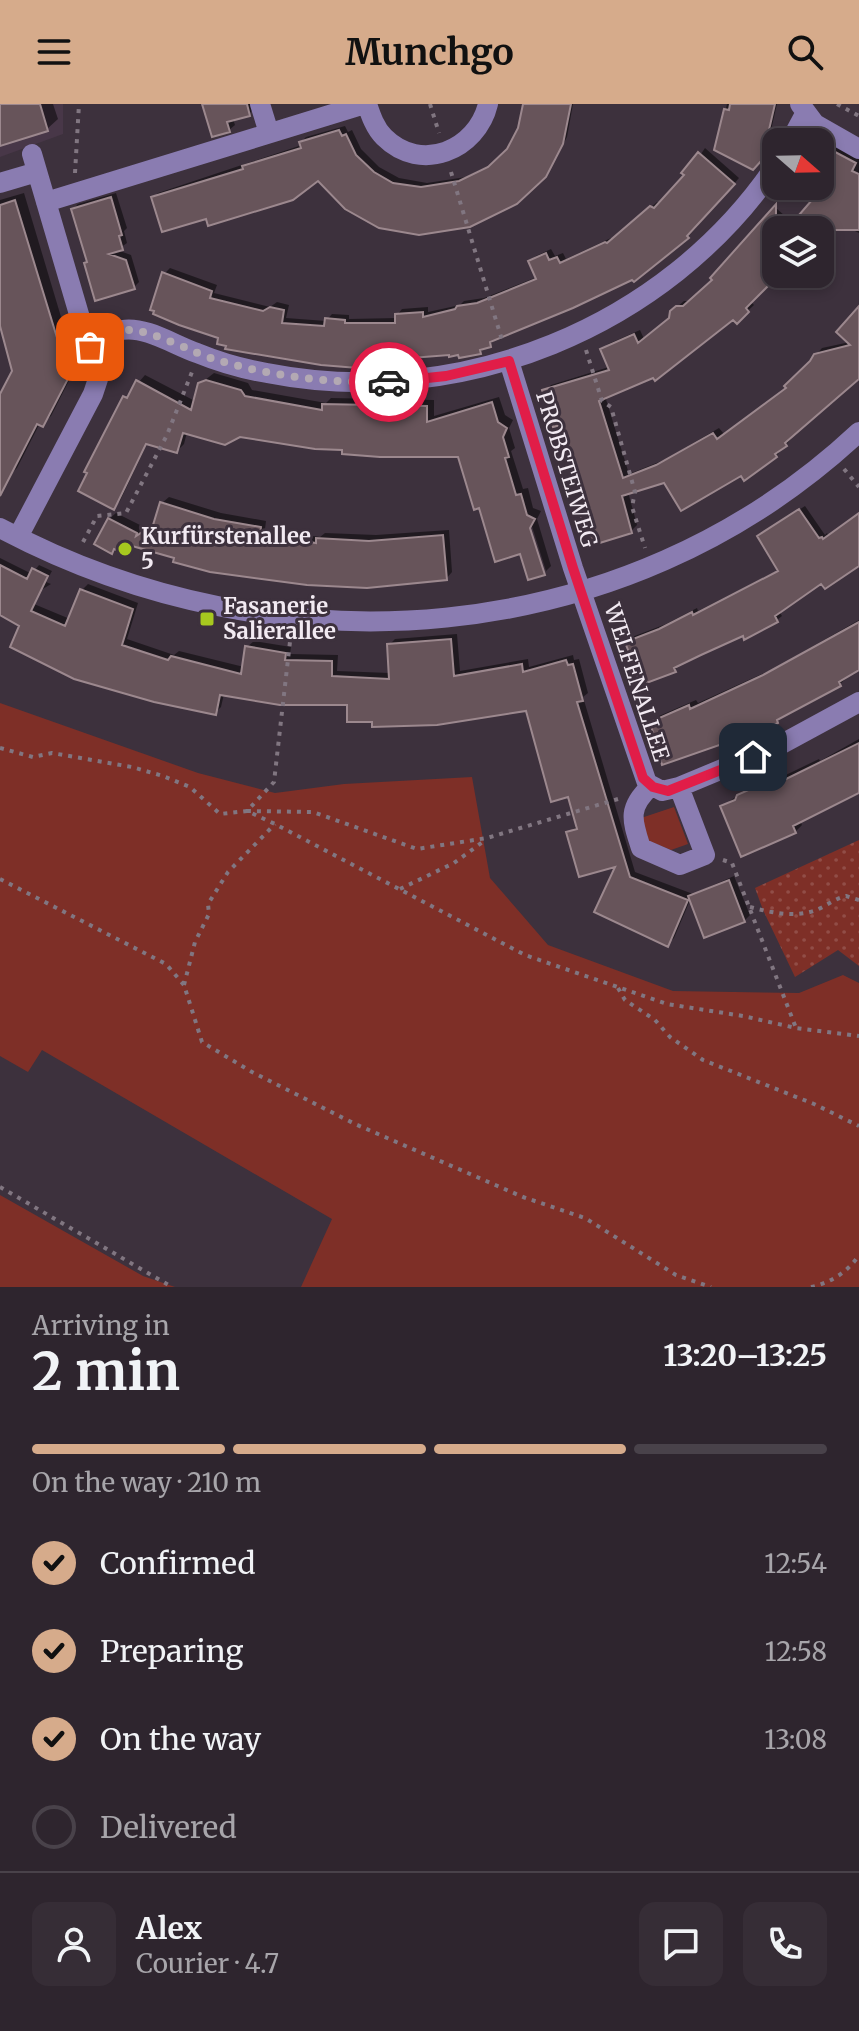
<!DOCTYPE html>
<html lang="en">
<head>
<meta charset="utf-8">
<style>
	body { margin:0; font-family:Merriweather,serif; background:#362d36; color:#f1f3f6; height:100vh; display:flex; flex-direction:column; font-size:30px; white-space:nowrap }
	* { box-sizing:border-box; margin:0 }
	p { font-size:26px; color:#a7a5aa }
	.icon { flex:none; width:44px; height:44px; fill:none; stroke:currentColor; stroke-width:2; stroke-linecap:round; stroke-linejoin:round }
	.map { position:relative; height:1183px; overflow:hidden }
	.side { display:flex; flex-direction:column; background:#2e252e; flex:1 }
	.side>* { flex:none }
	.needle { width:52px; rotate:110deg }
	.controls { position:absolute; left:762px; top:24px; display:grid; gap:16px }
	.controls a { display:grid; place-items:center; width:72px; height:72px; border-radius:16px; background:#2e252e; box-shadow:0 4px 12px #0003,0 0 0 2px #49424a; font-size:40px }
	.pin { position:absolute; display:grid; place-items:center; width:68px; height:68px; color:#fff; margin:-34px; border-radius:16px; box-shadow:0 4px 12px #0006 }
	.courier { position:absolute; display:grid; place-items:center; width:80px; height:80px; margin:-40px; border:6px solid #e11d48; border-radius:50%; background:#fff; color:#222; box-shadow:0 2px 10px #0007 }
	.overview em { font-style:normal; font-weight:700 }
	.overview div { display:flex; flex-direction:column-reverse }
	.overview { display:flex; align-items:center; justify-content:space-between; height:136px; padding:0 32px }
	h1 { font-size:52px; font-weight:700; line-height:60px }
	.bar { display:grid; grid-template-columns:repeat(4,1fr); gap:12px 8px; align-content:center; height:96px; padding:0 32px }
	.bar i { height:10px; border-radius:6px; background:#49424a }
	.bar .active { background:#d6ab8b }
	.bar p { grid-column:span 4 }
	.line { display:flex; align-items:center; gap:20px; padding:0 32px; border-top:2px solid #49424a }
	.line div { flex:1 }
	.round { display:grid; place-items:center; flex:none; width:84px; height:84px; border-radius:16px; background:#362d36 }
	ol { padding:0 32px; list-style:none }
	li { display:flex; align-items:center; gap:24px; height:88px }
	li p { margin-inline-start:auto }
	li .icon { padding:8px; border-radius:50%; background:#d6ab8b; color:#111; stroke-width:4 }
	li:last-child { color:#a7a5aa }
	li i { width:44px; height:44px; border:4px solid #49424a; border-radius:50% }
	header { display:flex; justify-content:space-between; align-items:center; height:104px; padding:0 32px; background:#d6ab8b; color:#111; font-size:36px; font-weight:700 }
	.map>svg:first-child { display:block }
</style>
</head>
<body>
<header><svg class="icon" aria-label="menu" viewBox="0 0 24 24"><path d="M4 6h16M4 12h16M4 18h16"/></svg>Munchgo<svg class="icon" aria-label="search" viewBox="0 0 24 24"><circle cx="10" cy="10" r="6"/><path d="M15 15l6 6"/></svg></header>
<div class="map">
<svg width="859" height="1183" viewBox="0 0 859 1183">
	<defs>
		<pattern id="park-dots" width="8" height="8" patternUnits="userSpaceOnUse" patternTransform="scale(2)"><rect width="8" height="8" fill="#7e2f27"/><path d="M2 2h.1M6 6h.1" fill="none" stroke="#914d47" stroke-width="1.8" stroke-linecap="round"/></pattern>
	</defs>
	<rect width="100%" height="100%" fill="#3d313d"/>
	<path fill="#483748" d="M 0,0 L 63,0 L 63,30 L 0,53 Z"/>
	<path fill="#7e2f27" d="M 0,599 L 198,669 L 275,689 L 344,680 L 472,673 L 490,774 L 548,841 L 673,887 L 799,889 L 843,871 L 859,879 L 859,1183 L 301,1183 L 332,1115 L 42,946 L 28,968 L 0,952 Z
		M 674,703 L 688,740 L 671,746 L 649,737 L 641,714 Z
		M 0,1091 L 143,1172 L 175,1183 L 0,1183 Z"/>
	<path fill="url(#park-dots)" d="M 859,736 L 859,862 L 838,846 L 795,873 L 763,806 L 755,784 Z"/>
	<path fill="#0007" d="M 0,0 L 53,0 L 58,15 L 47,25 L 0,40 Z
		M 204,0 L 253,0 L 254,4 L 249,10 L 233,15 L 235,21 L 229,26 Z
		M 525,0 L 573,0 L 567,33 L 550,65 L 516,99 L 318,75 L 207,112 L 153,94 L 158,89 L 302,41 L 301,38 L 306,33 L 345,22 L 348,28 L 352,26 L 361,45 L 379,63 L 399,74 L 427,79 L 466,73 L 496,58 L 509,46 L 520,25 Z
		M 727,0 L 777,0 L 766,48 L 758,58 L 716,45 Z
		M 826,34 L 859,52 L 859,129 L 829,114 L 818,126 L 776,126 L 776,170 L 780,170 L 750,197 L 754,201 L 737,217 L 733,214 L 654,271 L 605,292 L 629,370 L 664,356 L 719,324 L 724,330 L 788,283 L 822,244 L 850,238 L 859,207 L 859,272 L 790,332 L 792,334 L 776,352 L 742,370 L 665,376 L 628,388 L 637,421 L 631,427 L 580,404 L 585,399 L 563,318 L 545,287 L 551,281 L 609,263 L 602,246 L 608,240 L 640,226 L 644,235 L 671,213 L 671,208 L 684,197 L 691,197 L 714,175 L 776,104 L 794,120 L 815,96 L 799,82 L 820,82 L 820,41 Z
		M 705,44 L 739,74 L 688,133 L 633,174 L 495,236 L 480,248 L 402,252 L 397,257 L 221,233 L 164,170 L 170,164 L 217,181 L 214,189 L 270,203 L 277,198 L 289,201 L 286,214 L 326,217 L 332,210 L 349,211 L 349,215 L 397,214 L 397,211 L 402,205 L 428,203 L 428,208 L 460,201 L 464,197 L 484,194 L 537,173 L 530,157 L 536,152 L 551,145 L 555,152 L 563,149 L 566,155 L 611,134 L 613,136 L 657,98 L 661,99 L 687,71 Z
		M 24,89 L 76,263 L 51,312 L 42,320 L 40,319 L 17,364 L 8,373 L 0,368 L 0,295 L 14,267 L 0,225 L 0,96 Z
		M 116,89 L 127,124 L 124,127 L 127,139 L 117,146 L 131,151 L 139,178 L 134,183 L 89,157 L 73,105 L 78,100 Z
		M 214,269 L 248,279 L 252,286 L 326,299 L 331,294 L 434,296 L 434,312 L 499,293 L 505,311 L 513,316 L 509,324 L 515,344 L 511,347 L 523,385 L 528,384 L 533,404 L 541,407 L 537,415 L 551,462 L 546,467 L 529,413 L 526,415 L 542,467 L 545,467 L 529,473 L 521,447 L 496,455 L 480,402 L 476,403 L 459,351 L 380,351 L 239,330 L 225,339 L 187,328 L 184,340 L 177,347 L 148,338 L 120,397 L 113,404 L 80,386 L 90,368 L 87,367 L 125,294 L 145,271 L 195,297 L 200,280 Z
		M 169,393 L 221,409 L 266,417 L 265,425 L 320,433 L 325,429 L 376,431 L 449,426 L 452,468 L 446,475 L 177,452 L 136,441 L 128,448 L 109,415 L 116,409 L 142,422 L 139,429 L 156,419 L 162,399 Z
		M 805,402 L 825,431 L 827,429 L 829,432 L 859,410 L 859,460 L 822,477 L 779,507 L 782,512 L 777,516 L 679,559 L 675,567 L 627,538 L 632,533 L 666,520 L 697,504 L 698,507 L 779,466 L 764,428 Z
		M 0,454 L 32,470 L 39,461 L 52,467 L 46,478 L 51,480 L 0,511 Z
		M 88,480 L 138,499 L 127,535 L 174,551 L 179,547 L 244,563 L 247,543 L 254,537 L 291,543 L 290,550 L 338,551 L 337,567 L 390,569 L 389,541 L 395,535 L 457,530 L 460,567 L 528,555 L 529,563 L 573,551 L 574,556 L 579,555 L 588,589 L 583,593 L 635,768 L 693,790 L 734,772 L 750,811 L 744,817 L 691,794 L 674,834 L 668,840 L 618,759 L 568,729 L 578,721 L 570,690 L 527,605 L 373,616 L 349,599 L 224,590 L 221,603 L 215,609 L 13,542 L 34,500 L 70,515 L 81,487 Z
		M 859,516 L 859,563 L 840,580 L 786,609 L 777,617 L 726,637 L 652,619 L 659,612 L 696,596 L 698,599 L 773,565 Z
		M 859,635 L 859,687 L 800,717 L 802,721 L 795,728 L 722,703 L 746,685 L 762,678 L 767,680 L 819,655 L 820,657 Z"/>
	<path fill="#67545a" stroke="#9c888e" stroke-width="2" d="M 0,0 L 40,0 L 48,27 L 0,42 Z
		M 202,0 L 247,0 L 250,12 L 227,18 L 230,28 L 212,33 Z
		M 523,0 L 571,0 L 563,40 L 546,73 L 517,100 L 470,123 L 419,131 L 379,124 L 345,105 L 318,77 L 293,96 L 208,122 L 206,115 L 162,128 L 151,93 L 243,65 L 242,62 L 301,44 L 299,38 L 339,26 L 342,32 L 346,30 L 356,51 L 374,68 L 393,79 L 421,83 L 459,77 L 488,63 L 507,45 L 518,24 Z
		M 730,0 L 775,0 L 762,56 L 753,66 L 714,46 L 724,5 L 729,6 Z
		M 820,40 L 856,59 L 852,67 L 859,70 L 859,126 L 786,126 L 812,96 L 784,82 L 820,82 Z
		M 698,48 L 735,80 L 687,132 L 689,134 L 634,178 L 632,176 L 573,204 L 490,238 L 491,243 L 480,246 L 481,250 L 459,254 L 458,251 L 449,253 L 449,251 L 398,255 L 398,259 L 393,261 L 358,264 L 321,261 L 225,245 L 226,242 L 217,240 L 218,234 L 179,221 L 153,210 L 154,207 L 150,206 L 162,168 L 212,187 L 210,194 L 263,207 L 270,203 L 284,206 L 282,219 L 324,222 L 325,214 L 345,216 L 345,219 L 395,219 L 395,210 L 423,208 L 423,213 L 455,205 L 457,202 L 477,199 L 536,175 L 528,157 L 546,149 L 549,156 L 557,153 L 560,159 L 605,138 L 607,139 L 650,102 L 654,104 L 684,71 L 681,69 Z
		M 111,93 L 122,131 L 119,132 L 123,146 L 109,150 L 126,156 L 135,185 L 95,197 L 84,159 L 87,158 L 71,105 Z
		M 15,96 L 69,273 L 43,323 L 37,320 L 0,392 L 0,290 L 12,267 L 0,222 L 0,101 Z
		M 776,100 L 776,174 L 746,204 L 749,208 L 737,220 L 733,216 L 655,277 L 653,274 L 599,297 L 623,374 L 656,361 L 713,329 L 717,335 L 786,284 L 784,282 L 810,257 L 814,250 L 850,241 L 836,228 L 859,202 L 859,275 L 785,339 L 787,342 L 775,350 L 777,353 L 744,377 L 741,372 L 681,407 L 664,379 L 622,392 L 632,429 L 590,442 L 578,404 L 584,402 L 561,321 L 553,323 L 542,286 L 609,266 L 600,245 L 634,230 L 638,239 L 669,214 L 670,207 L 676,202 L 683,202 L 712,176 L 710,174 Z
		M 136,276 L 191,306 L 198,279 L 206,276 L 241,286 L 245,292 L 322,306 L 322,300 L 427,302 L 427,318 L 492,298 L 498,318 L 507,324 L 503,333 L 509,353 L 505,354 L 516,391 L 521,390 L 527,411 L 535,415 L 530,424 L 545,471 L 528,476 L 520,450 L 495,458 L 479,404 L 474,406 L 458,353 L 380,353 L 342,350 L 342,346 L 315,345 L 240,333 L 225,341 L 183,329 L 177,349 L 146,340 L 114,406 L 78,387 L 87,369 L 84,368 L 123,292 L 127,294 Z
		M 160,398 L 214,415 L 261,423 L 260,431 L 316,439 L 316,434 L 369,437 L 443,431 L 447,476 L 367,484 L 307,481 L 210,468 L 173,458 L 174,454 L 132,442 L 129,450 L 114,445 L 112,450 L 94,440 L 108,414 L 137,429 L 136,432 L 153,421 Z
		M 799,405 L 819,434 L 822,433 L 823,435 L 859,409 L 859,462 L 825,485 L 821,480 L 781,508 L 775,512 L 778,518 L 744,536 L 743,532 L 701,551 L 674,564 L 676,568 L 641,581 L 625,538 L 659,525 L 692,508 L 693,511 L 778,467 L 757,432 Z
		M 0,461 L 27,475 L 32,464 L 48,472 L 31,507 L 65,522 L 80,485 L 133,505 L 122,541 L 168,556 L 171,552 L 241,570 L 245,542 L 286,549 L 285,556 L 332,557 L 332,572 L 389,575 L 387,540 L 451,535 L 454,572 L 522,560 L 523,568 L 566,556 L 568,561 L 573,560 L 583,597 L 577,598 L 630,773 L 688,796 L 668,843 L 594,808 L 615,763 L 579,773 L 566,728 L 577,725 L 568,693 L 551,698 L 526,607 L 437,621 L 372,623 L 372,618 L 347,618 L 347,601 L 280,601 L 220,591 L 216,611 L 154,598 L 74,575 L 10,543 L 19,522 L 0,511 Z
		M 859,518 L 859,566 L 839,578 L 841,582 L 777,616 L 778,619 L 726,643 L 725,639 L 662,661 L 650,618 L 689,601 L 690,605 L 763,571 Z
		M 859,639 L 859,689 L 793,722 L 796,729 L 741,753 L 720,702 L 735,696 L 737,691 L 755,683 L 760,685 L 786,675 Z
		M 729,776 L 745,818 L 704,834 L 688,792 Z"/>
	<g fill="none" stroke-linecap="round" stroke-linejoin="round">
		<path stroke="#817681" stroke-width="4" stroke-dasharray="4 6" stroke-linecap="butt" d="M 430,0 L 439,29
			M 837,0 L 859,12
			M 451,68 L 502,236
			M 75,69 L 79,0
			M 586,246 L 602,297 L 611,303 L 635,388 L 632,403 L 645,444
			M 844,365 L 859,383
			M 83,438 L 97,412 L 126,409 L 167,331 L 192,268
			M 0,644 L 33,653 L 52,649 L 132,663 L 163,672 L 190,683 L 220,710 L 247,707 L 274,678 L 291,529
			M 618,695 L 487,734 L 417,745 L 313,708 L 247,707 L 275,720 L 525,851 L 667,900 L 743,912 L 796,924 L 859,932
			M 723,756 L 732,759 L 796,924
			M 0,775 L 166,860 L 184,881 L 202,938 L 252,968 L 355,1020 L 523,1093 L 585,1114 L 676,1171 L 711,1183
			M 400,785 L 454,759 L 484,737
			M 750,803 C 769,808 790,813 810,808 C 823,805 833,795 846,792 L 859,796
			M 184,881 L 195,838 L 209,810 L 208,800 L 228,768 L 275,720
			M 618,884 L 625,896 L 655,916 L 670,933 L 703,956 L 814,1000 L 859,1022
			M 0,1083 L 172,1183
			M 811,1183 C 830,1179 848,1168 859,1151"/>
		<path stroke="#8a7cb1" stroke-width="20" d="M 260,0 L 269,29
			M 367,0 C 371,12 375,24 384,33 C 421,70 477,46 488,0
			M 800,0 L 815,20 L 859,45
			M 790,38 L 805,10
			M 0,79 L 37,68
			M 46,98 L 365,0
			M 90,243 C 100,236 110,228 122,226 C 146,222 174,241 197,249 C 219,258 243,265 267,269 C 459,307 666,224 776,61
			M 509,257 L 573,464 L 647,679 L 662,687 L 679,683 L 780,641 L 859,598
			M 0,424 C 278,572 625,547 859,328
			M 18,433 L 93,290 L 98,275 L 32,50
			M 651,682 C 627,704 632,716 641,744 L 680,761 L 705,751 L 679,683"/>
	</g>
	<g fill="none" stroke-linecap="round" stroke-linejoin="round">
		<path stroke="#b3a9b3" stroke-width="8" stroke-dasharray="0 14.4" d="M 90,243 C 102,235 114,226 129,226 C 152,226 193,249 217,256 C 274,273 330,279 389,278"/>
		<path stroke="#e11d48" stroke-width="10" d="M 389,278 L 446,272 L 509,257 L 573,464 L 643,674 L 653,683 L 668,687 L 753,653"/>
	</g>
	<g fill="#a7c81f" stroke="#3d313d" stroke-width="3">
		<circle cx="125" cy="445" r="8"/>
		<rect x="199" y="507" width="16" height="16" rx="4"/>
	</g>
	<g text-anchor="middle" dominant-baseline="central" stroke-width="6" stroke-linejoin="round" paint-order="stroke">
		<g font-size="22" fill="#f2eaf2" stroke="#3d313d">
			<text transform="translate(567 365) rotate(73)">PROBSTEIWEG</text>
			<text transform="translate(637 578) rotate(72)">WELFENALLEE</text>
		</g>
		<g font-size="22" font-weight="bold" fill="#f2eaf2" stroke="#3d313d" text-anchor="start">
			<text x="141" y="432">Kurfürstenallee<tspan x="141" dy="25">5</tspan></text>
			<text x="223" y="502">Fasanerie<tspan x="223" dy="25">Salierallee</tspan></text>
		</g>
	</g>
</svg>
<div class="controls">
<a><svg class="needle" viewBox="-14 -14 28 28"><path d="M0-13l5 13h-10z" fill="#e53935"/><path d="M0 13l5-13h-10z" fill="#a7a5aa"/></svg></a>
<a><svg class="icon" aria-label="layers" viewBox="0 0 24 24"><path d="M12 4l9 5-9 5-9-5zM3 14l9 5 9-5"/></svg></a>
</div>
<div class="pin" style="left:90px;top:243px;background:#ea580c"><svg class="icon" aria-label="bag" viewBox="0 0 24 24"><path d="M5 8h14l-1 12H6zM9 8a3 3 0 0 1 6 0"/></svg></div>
<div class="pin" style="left:753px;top:653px;background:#1f2937"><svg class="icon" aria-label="home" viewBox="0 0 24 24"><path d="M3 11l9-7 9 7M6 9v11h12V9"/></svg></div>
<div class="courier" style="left:389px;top:278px"><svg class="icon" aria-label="car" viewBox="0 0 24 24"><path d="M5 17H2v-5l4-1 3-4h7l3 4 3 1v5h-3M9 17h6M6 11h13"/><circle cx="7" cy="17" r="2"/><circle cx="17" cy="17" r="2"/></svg></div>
</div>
<section class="side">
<div class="overview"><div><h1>2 min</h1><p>Arriving in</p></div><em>13:20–13:25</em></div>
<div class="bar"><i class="active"></i><i class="active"></i><i class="active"></i><i></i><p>On the way · 210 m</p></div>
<ol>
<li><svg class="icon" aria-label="check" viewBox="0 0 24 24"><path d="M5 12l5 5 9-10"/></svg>Confirmed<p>12:54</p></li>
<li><svg class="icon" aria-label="check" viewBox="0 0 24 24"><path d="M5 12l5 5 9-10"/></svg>Preparing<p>12:58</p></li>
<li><svg class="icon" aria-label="check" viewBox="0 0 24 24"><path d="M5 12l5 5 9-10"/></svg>On the way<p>13:08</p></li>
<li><i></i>Delivered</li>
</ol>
<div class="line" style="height:144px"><a class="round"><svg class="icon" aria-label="person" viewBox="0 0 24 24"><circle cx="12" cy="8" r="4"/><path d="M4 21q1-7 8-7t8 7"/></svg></a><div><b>Alex</b><p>Courier · 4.7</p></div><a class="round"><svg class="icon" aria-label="chat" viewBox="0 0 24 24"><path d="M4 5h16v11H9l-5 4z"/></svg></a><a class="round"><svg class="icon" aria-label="phone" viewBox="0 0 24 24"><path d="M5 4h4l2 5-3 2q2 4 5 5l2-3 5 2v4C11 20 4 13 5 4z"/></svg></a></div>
</section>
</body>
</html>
